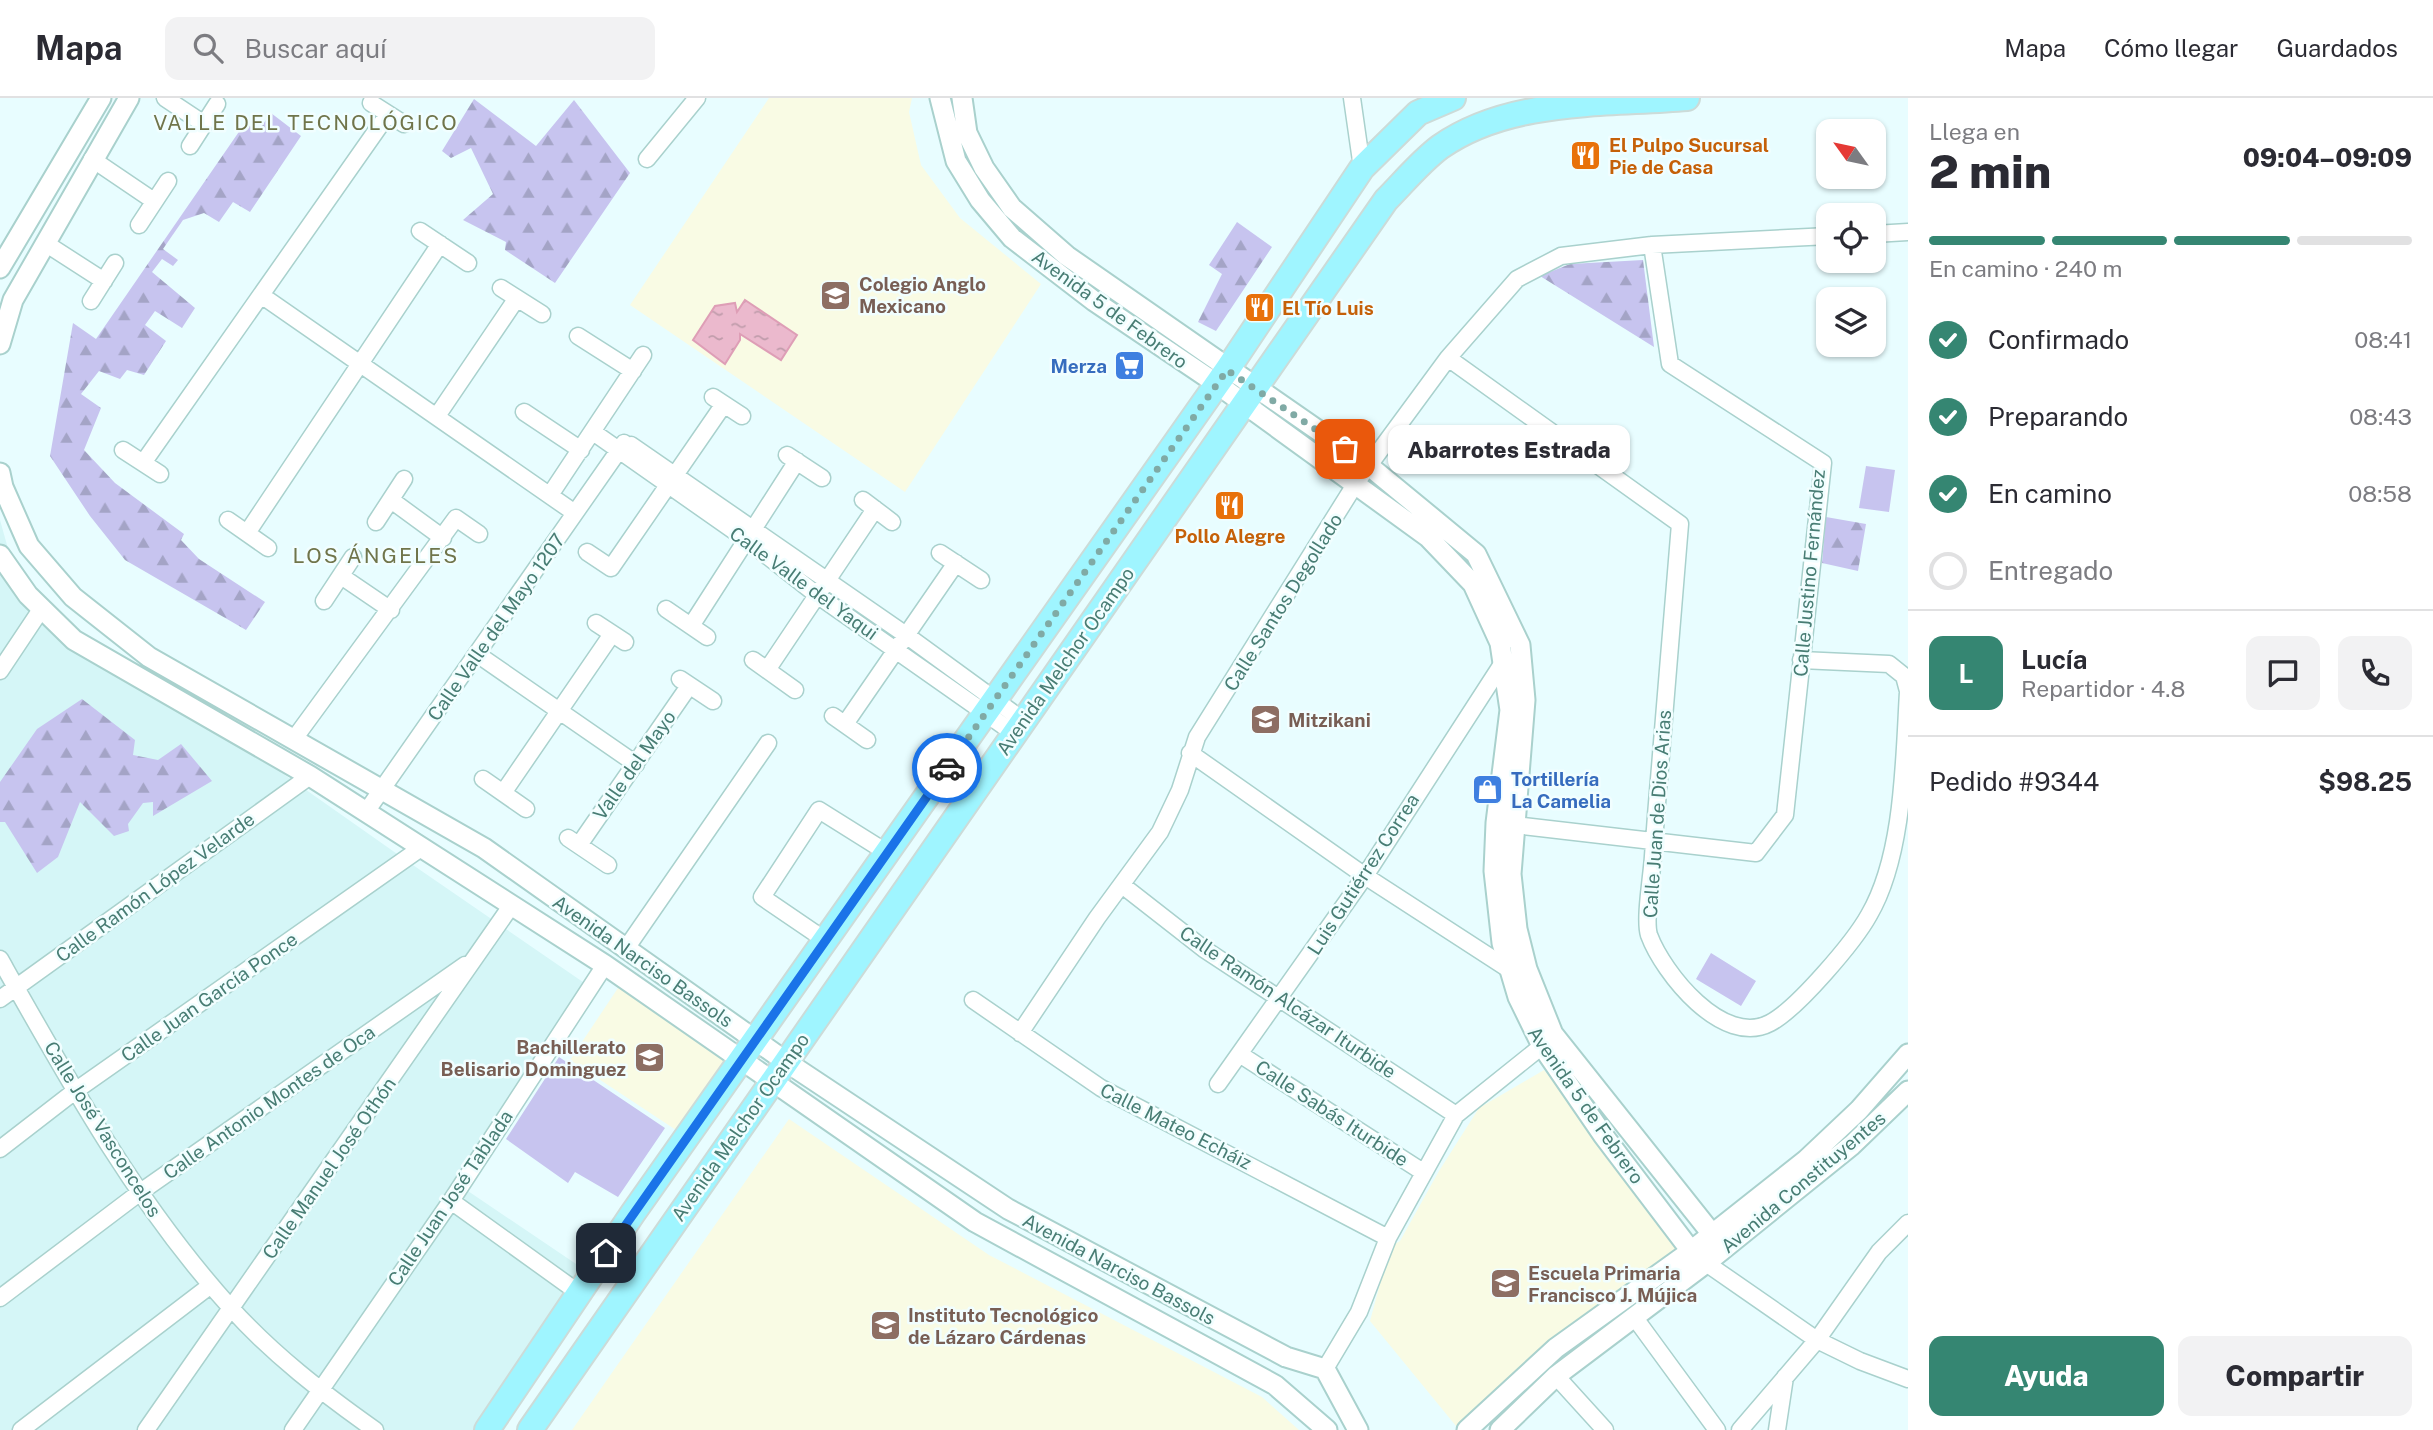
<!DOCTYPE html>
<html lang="es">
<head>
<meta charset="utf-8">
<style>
	body { margin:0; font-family:"Public Sans",sans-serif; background:#f2f2f3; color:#2b2b33; height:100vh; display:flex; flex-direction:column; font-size:26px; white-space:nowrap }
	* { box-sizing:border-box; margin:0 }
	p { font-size:23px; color:#7c7c81 }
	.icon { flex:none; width:38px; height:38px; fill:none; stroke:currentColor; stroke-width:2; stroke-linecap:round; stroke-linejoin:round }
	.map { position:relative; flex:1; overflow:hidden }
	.details { display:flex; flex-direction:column; background:#fff; width:525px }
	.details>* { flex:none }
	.needle { width:46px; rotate:303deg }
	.controls { position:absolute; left:1816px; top:21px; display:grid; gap:14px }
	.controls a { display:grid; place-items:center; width:70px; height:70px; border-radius:14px; background:#fff; box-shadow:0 2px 5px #0004; font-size:35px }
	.pin { position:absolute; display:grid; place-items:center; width:60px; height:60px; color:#fff; margin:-30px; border-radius:14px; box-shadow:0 4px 10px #0006 }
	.courier { position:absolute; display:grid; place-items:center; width:70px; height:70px; margin:-35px; border:5px solid #1a73e8; border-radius:50%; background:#fff; color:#222; box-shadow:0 2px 9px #0007 }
	.bubble { position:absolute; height:49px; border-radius:14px; background:#fff; box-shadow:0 2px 5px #0004; font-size:23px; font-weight:800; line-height:49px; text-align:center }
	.overview em { font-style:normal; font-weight:800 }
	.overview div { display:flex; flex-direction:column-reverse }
	.overview { display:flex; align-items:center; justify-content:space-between; height:119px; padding:0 21px }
	h1 { font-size:46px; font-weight:800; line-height:52px }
	.bar { display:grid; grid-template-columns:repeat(4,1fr); gap:10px 7px; align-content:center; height:84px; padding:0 21px }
	.bar i { height:9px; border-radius:5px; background:#e1e1e2 }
	.bar .current { background:#358672 }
	.bar p { grid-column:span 4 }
	.line { display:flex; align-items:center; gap:18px; padding:0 21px; border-top:2px solid #e1e1e2 }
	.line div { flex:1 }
	.round { display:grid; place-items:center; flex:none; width:74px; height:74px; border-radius:14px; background:#f2f2f3 }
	ol { padding:0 21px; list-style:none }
	li { display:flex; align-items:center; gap:21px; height:77px }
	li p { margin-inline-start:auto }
	li .icon { padding:7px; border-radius:50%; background:#358672; color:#fff; stroke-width:4 }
	li:last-child { color:#7c7c81 }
	li i { width:38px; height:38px; border:4px solid #e1e1e2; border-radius:50% }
	.primary-button { display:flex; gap:14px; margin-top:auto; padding:14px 21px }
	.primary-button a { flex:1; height:80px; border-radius:14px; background:#358672; color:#fff; font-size:28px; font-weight:800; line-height:80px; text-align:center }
	.primary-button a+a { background:#f2f2f3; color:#2b2b33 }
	header { display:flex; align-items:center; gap:42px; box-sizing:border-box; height:98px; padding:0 35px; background:#fff; border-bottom:2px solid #e1e1e2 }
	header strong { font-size:33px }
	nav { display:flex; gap:38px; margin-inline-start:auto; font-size:24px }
	.search { width:490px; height:63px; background:#f2f2f3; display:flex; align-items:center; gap:18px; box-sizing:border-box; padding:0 24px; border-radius:14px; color:#7c7c81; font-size:26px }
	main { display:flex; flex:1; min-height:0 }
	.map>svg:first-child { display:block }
</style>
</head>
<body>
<header>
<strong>Mapa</strong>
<div class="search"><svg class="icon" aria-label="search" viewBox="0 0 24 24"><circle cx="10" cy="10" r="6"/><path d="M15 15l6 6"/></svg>Buscar aquí</div>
<nav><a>Mapa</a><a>Cómo llegar</a><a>Guardados</a></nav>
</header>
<main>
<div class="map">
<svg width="1908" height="1332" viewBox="0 0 1908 1332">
	<defs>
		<pattern id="forest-firs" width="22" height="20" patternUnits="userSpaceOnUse" patternTransform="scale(1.75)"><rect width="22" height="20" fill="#c7c4ef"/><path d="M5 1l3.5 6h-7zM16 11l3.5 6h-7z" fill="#a4a4c6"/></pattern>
		<pattern id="water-ripples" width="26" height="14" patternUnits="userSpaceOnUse" patternTransform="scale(1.75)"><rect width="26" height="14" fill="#ebb9cd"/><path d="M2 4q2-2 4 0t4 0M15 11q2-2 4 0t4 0" fill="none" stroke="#c09cab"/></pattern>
	</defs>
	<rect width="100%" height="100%" fill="#e8fdff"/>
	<path fill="#d5f6f7" d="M 0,422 L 19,490 L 410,765 L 596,893 L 465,1091 L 582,1170 L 474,1332 L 0,1332 Z"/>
	<path fill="#f9fbe4" d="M 769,0 L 912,0 L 909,14 L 921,67 L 960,120 L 1041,186 L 905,394 L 630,207 Z
		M 620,887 L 728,959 L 679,1034 L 570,962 Z
		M 1544,972 L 1680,1147 L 1537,1259 L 1456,1328 L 1370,1223 L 1390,1149 L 1400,1143 L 1439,1073 L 1479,1010 Z
		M 789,1021 L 989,1157 L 1262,1299 L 1299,1332 L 572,1332 Z"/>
	<path fill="#c7c4ef" d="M 1866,368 L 1895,372 L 1889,414 L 1859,410 Z
		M 1711,855 L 1756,883 L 1741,908 L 1696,881 Z
		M 559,959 L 665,1030 L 618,1099 L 575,1074 L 568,1085 L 506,1041 Z"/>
	<path fill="url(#forest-firs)" d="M 474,1 L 536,48 L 574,2 L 630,75 L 555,185 L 505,152 L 506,144 L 463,122 L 493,96 L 471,50 L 451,60 L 442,53 Z
		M 271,15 L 301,38 L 250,114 L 233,104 L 219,124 L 204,115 L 183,122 L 163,151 L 178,162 L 173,168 L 162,161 L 152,174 L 195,210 L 182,230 L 155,213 L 145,227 L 166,243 L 144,277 L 127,272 L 120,281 L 99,273 L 81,296 L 101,310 L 84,352 L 115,385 L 184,436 L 181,442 L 199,461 L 265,504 L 246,532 L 125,462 L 90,418 L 50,358 L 73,225 L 96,241 L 245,25 L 258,33 Z
		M 1237,124 L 1272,149 L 1216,233 L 1198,224 L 1222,176 L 1209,167 Z
		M 1643,162 L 1654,249 L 1540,178 L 1570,166 Z
		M 1826,419 L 1866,426 L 1858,473 L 1822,465 Z
		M 82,601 L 135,642 L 133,657 L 158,662 L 181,646 L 212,683 L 153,718 L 153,704 L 143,705 L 128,726 L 129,733 L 114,738 L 80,704 L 58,759 L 37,775 L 5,724 L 0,724 L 0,684 L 37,631 Z"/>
	<path fill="url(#water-ripples)" stroke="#de9eb6" stroke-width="2" d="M 745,202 L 797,237 L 781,262 L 740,236 L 740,242 L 725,266 L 693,242 L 715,208 L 735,205 L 737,214 Z"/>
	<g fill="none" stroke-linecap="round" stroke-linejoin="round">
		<defs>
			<path id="minor" d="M 165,0 L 204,26
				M 1352,0 L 1362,70
				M 371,5 L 404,26
				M 190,48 L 217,6
				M 92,61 L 154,103
				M 647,61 L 697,0
				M 139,127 L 168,83
				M 420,133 L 468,165
				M 1874,136 L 1908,134
				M 45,145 L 104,183
				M 501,190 L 542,216
				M 261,197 L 575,415
				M 91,203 L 115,165
				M 578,238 L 633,273
				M 1448,260 L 1680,426 C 1671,536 1661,647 1653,758 C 1652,777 1644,821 1649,837 C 1663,875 1723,950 1770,925 C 1797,911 1854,844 1869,817 C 1904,757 1904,661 1908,594
				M 713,299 L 742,318
				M 524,314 L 581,352
				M 437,318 L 517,200
				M 593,334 L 747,442 L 817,497 L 1015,636
				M 631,347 L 906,537 L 1024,623
				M 123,352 L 160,376
				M 787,357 L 822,380
				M 143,365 L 388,16
				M 550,397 L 643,257
				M 391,402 L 443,440
				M 863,402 L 892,424
				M 228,422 L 268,450
				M 376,424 L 404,381
				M 247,435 L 440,146
				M 587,454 L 611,470 L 724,306
				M 940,455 L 981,482
				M 341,478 L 391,512
				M 324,503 L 353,459
				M 666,511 L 707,539
				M 596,525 L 625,544
				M 691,528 L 797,363
				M 477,556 L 636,666
				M 753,562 L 795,592
				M 1801,562 L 1889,566 L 1904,578 L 1908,593
				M 767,572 L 875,411
				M 0,573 L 42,510
				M 680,581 L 713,603
				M 833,618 L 867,642
				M 845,626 L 956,465
				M 294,641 L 456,420 L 479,436
				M 1190,655 L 1365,778 L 1510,872
				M 483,681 L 526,711
				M 503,695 L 612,536
				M 366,714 L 624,345
				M 1506,726 L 1756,755 L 1785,717 L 1823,365 L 1670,266 L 1652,147
				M 568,740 L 608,767
				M 579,747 L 689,588
				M 1122,787 L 1204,851 L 1456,1017
				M 825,842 L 762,799 L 819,712 L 886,754
				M 625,852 L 768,645
				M 0,861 C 68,982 136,1105 230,1209 C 272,1256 324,1296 375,1332
				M 0,901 L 310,678
				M 973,902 L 1101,990 L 1388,1140
				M 1020,935 L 1097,820 L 1160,734 L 1180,692 L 1197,639 L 1356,385 L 1448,260 L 1517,181 L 1561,158 L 1652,147 L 1829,138
				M 1241,957 L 1423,1074
				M 1218,986 L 1365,778 L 1504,563
				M 0,1051 L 75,993 L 421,750
				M 451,1103 L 579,1195
				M 1706,1165 L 1817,1242 L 1860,1263 L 1908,1281
				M 0,1200 L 139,1095 L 465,867
				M 1635,1220 L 1717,1332
				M 1325,1271 L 1359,1214 L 1388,1140 L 1456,1017 L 1542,948
				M 1556,1278 L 1605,1332
				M 21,1332 L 211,1187
				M 146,1332 L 511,808
				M 293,1332 L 451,1103 L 605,867
				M 1740,1332 L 1817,1242 L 1879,1154 L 1908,1125
				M 1777,1332 L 1785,1279"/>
			<path id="tertiary" d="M 940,0 L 956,63 L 980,102 L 1012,140 L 1094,203 L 1217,286 L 1428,439 L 1473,486 L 1500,545 L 1510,612 L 1496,725 L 1494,773 L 1502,845 L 1518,899 L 1542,948 L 1603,1037 L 1691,1153 L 1706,1165
				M 962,0 L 967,35 L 984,70 L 1012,110 L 1067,158 L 1368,367 L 1476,456 L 1520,547 L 1525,602 L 1511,776 L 1517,831 L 1527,871 L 1553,936 L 1712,1136 L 1721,1153
				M 0,170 L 101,0
				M 0,246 L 13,202 L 129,0
				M 0,375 L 3,389 L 29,448 L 73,499 L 149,559 L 484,750 L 785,963 L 1008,1111 L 1286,1259 L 1325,1271 L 1358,1332
				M 0,457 L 28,497 L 74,542 L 310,678 L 605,867 L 975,1124 L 1275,1287 L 1327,1332
				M 1467,1332 L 1556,1250 L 1691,1153 L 1806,1062 L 1859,1012 L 1908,956
				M 1500,1332 L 1556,1278 L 1706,1165 L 1852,1047 L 1908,993"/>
			<path id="primary" d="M 487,1332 L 633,1115 L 1227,272 L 1362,70 L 1418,15 L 1453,0
				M 530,1332 L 1386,102 C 1403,85 1420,64 1440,49 C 1510,0 1605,7 1687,0"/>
		</defs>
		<use href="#minor" stroke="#a9d1cd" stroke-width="19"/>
		<use href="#tertiary" stroke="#a9d1cd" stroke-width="23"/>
		<use href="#primary" stroke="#ccdbd8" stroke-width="28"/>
		<use href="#minor" stroke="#fff" stroke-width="16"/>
		<use href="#tertiary" stroke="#fff" stroke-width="19"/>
		<use href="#primary" stroke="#9ff5ff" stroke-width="24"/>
	</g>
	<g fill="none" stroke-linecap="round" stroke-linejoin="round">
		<path stroke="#80aaa5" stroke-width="7" stroke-dasharray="0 12.6" d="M 947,670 L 1227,272 L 1345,351"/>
		<path stroke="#1a73e8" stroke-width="9" d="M 606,1155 L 947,670"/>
	</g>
	<defs>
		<symbol id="restaurant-square" viewBox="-11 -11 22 22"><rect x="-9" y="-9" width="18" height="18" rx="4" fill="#e8710a" stroke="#f1feff"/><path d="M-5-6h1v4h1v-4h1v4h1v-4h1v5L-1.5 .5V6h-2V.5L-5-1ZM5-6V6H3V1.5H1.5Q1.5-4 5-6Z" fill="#fff"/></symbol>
		<symbol id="school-square" viewBox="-11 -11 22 22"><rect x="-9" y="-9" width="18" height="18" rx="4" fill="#8d6e63" stroke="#f1feff"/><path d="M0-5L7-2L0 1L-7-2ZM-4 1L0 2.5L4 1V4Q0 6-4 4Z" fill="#fff"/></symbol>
		<symbol id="supermarket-square" viewBox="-11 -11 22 22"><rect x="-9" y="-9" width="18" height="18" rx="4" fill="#3f7fe0" stroke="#f1feff"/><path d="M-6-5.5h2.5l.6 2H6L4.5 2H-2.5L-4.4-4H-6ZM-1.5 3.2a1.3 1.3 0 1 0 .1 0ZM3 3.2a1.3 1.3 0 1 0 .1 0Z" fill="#fff"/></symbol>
		<symbol id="shop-square" viewBox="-11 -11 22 22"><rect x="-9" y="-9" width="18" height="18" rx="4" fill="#3f7fe0" stroke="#f1feff"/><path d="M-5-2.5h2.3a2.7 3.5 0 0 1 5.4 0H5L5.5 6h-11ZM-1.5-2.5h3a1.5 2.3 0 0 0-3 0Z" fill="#fff"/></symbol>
		<symbol id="university-square" viewBox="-11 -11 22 22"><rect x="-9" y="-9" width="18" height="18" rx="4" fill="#8d6e63" stroke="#f1feff"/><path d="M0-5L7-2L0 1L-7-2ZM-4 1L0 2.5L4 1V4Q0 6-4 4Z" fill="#fff"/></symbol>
	</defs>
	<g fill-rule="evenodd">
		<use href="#restaurant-square" x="1568" y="40" width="35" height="35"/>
		<use href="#school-square" x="818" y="180" width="35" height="35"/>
		<use href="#restaurant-square" x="1242" y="192" width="35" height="35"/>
		<use href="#supermarket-square" x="1112" y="250" width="35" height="35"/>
		<use href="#restaurant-square" x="1212" y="390" width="35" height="35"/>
		<use href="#school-square" x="1248" y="604" width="35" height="35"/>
		<use href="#shop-square" x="1470" y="674" width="35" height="35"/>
		<use href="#school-square" x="632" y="942" width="35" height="35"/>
		<use href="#school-square" x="1488" y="1168" width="35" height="35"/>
		<use href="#university-square" x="868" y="1210" width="35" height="35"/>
	</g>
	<g text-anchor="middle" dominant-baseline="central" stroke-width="5" stroke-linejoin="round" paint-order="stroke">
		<g font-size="19" font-weight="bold" fill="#c56008" stroke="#f1feff" text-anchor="start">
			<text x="1609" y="47">El Pulpo Sucursal<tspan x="1609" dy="22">Pie de Casa</tspan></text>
			<text x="1282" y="210">El Tío Luis</text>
			<text x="1230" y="438" text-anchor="middle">Pollo Alegre</text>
		</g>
		<g font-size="19" font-weight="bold" fill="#785e54" stroke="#f1feff" text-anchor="start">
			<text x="859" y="186">Colegio Anglo<tspan x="859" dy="22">Mexicano</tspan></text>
			<text x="1288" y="622">Mitzikani</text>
			<text x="626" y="949" text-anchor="end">Bachillerato<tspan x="626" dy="22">Belisario Dominguez</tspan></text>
			<text x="1528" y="1175">Escuela Primaria<tspan x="1528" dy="22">Francisco J. Mújica</tspan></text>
			<text x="908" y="1217">Instituto Tecnológico<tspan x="908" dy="22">de Lázaro Cárdenas</tspan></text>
		</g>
		<g font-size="19" fill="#487d74" stroke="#f1feff">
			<text transform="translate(1110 211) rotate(36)">Avenida 5 de Febrero</text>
			<text transform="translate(1809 475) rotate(-85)">Calle Justino Fernández</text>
			<text transform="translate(804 485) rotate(36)">Calle Valle del Yaqui</text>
			<text transform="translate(1283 504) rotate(-58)">Calle Santos Degollado</text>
			<text transform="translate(496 529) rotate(-55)">Calle Valle del Mayo 1207</text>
			<text transform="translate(1065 563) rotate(-55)">Avenida Melchor Ocampo</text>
			<text transform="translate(634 667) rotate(-55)">Valle del Mayo</text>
			<text transform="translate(1657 716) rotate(-86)">Calle Juan de Dios Arias</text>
			<text transform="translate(1363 776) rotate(-57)">Luis Gutiérrez Correa</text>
			<text transform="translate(155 789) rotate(-36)">Calle Ramón López Velarde</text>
			<text transform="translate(643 863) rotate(35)">Avenida Narciso Bassols</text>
			<text transform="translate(209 899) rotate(-35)">Calle Juan García Ponce</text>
			<text transform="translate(1288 904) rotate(34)">Calle Ramón Alcázar Iturbide</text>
			<text transform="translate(269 1004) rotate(-35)">Calle Antonio Montes de Oca</text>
			<text transform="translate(1586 1007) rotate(55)">Avenida 5 de Febrero</text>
			<text transform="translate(1332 1015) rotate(33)">Calle Sabás Iturbide</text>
			<text transform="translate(1176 1028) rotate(27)">Calle Mateo Echáiz</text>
			<text transform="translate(740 1029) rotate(-55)">Avenida Melchor Ocampo</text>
			<text transform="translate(103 1031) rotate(58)">Calle José Vasconcelos</text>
			<text transform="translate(329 1070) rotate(-55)">Calle Manuel José Othón</text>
			<text transform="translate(1803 1084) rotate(-40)">Avenida Constituyentes</text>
			<text transform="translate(450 1100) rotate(-56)">Calle Juan José Tablada</text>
			<text transform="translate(1119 1171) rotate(28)">Avenida Narciso Bassols</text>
		</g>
		<g font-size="19" font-weight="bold" fill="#366cbe" stroke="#f1feff" text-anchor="end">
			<text x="1107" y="268">Merza</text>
			<text x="1511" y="681" text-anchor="start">Tortillería<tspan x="1511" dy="22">La Camelia</tspan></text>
		</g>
		<g font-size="21" letter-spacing="2" fill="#70754b" stroke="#f1feff">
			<text x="306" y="24">VALLE DEL TECNOLÓGICO</text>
			<text x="376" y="457">LOS ÁNGELES</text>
		</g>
	</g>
</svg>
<div class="controls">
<a><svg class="needle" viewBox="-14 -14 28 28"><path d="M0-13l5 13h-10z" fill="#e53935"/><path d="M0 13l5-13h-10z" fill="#7c7c81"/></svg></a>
<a><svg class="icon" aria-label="locate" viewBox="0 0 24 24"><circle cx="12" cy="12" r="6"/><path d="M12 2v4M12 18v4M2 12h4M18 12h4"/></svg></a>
<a><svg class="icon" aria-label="layers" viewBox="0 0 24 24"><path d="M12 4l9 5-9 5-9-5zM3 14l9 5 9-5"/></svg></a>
</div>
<div class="pin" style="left:1345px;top:351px;background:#ea580c"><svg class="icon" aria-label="bag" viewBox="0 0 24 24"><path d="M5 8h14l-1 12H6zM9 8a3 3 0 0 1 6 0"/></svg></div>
<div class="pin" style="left:606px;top:1155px;background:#1f2937"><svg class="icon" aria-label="home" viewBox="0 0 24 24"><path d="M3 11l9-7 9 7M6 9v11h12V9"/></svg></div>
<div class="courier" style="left:947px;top:670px"><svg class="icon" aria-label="car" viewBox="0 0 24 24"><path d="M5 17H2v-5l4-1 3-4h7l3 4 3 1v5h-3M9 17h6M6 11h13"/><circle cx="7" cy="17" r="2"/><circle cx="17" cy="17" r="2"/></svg></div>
<div class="bubble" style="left:1388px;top:327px;width:242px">Abarrotes Estrada</div>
</div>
<section class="details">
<div class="overview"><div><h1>2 min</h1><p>Llega en</p></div><em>09:04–09:09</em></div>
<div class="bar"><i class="current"></i><i class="current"></i><i class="current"></i><i></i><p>En camino · 240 m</p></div>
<ol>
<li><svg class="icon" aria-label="check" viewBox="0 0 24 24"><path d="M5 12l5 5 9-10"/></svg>Confirmado<p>08:41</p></li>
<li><svg class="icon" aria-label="check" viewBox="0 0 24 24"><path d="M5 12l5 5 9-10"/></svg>Preparando<p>08:43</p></li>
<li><svg class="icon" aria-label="check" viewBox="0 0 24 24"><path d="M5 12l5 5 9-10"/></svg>En camino<p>08:58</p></li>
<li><i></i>Entregado</li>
</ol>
<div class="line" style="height:126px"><b class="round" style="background:#358672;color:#fff">L</b><div><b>Lucía</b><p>Repartidor · 4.8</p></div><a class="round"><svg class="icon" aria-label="chat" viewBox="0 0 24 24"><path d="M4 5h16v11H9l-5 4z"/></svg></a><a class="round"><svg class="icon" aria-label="phone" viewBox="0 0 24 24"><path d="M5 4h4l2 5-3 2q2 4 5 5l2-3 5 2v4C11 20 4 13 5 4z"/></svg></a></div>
<div class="line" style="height:91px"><div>Pedido #9344</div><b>$98.25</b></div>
<div class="primary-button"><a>Ayuda</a><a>Compartir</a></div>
</section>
</main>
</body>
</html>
